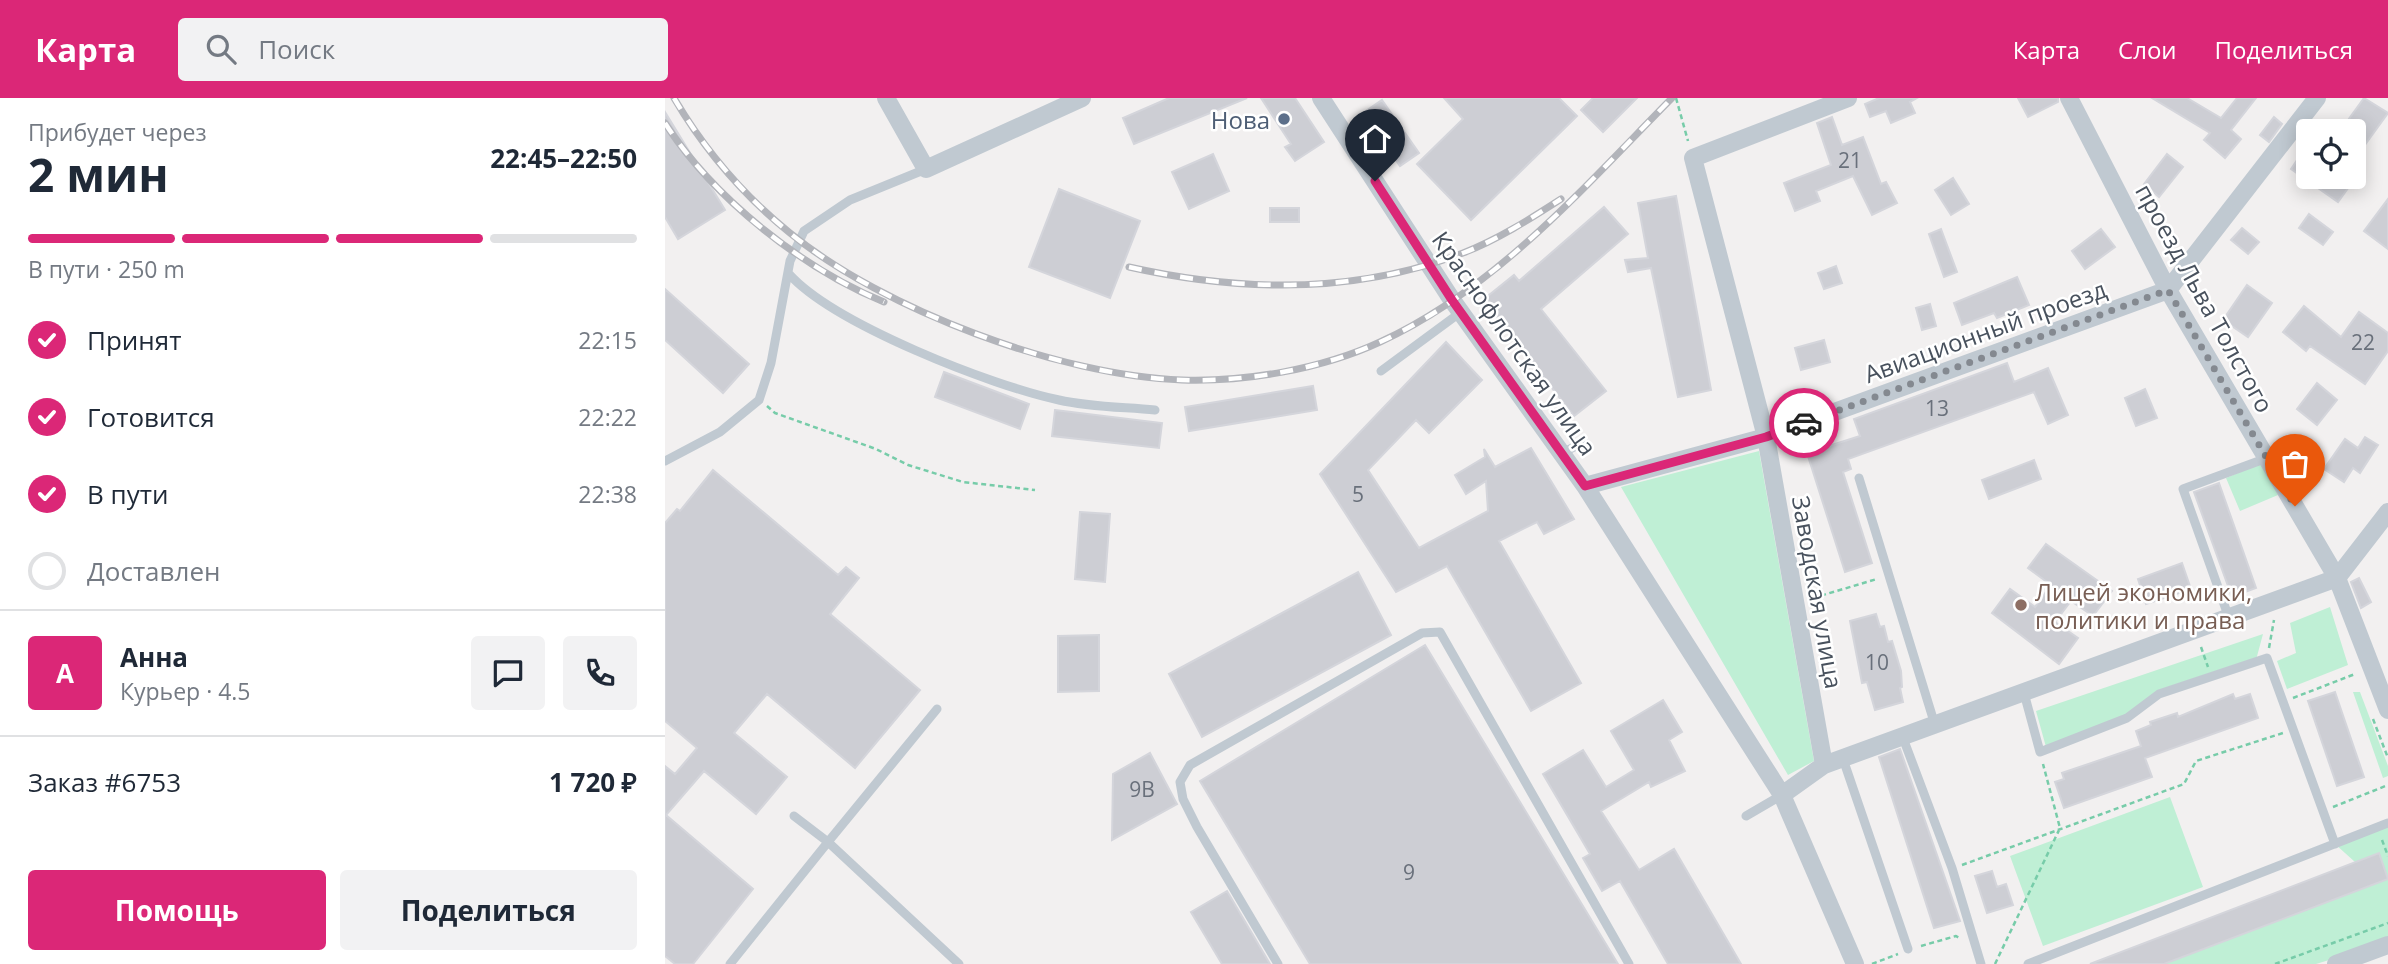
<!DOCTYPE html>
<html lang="ru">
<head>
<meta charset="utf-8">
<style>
	body { margin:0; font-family:"Open Sans",sans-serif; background:#f2f2f3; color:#1f2937; height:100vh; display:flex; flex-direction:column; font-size:26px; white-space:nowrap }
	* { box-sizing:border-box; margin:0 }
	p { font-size:23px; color:#747a83 }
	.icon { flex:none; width:38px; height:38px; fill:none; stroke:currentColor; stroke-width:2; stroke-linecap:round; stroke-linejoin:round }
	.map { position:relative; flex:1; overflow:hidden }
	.panel { display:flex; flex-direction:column; background:#fff; width:665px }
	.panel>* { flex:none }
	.tools { position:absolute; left:1631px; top:21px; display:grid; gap:14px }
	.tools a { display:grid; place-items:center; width:70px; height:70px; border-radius:7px; background:#fff; box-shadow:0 4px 18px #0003; font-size:35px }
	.pin { position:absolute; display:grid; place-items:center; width:60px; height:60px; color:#fff; margin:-72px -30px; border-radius:50% 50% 50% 0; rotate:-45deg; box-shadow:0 0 7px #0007 }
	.pin .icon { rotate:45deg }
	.courier { position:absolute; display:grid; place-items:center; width:70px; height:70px; margin:-35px; border:5px solid #db2777; border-radius:50%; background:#fff; color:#222; box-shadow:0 2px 9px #0007 }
	.headline em { font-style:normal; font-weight:700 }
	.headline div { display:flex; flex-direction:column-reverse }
	.headline { display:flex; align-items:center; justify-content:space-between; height:119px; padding:0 28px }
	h1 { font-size:46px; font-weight:700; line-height:52px }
	.bar { display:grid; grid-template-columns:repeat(4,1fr); gap:10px 7px; align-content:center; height:84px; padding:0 28px }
	.bar i { height:9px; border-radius:5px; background:#e0e1e3 }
	.bar .selected { background:#db2777 }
	.bar p { grid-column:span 4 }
	.line { display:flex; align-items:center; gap:18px; padding:0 28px; border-top:2px solid #e0e1e3 }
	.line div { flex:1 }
	.round { display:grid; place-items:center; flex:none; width:74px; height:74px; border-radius:7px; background:#f2f2f3 }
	ol { padding:0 28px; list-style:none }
	li { display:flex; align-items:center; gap:21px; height:77px }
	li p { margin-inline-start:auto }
	li .icon { padding:7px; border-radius:50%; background:#db2777; color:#fff; stroke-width:4 }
	li:last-child { color:#747a83 }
	li i { width:38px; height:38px; border:4px solid #e0e1e3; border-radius:50% }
	.primary-button { display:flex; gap:14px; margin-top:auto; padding:14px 28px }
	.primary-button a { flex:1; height:80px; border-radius:7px; background:#db2777; color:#fff; font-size:28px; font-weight:700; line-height:80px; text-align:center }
	.primary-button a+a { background:#f2f2f3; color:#1f2937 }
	header { display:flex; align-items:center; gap:42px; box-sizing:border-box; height:98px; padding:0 35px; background:#db2777; color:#fff }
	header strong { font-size:33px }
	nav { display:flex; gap:38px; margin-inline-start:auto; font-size:24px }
	.search { width:490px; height:63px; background:#f2f2f3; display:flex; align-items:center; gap:18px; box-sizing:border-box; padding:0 24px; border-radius:7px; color:#747a83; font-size:26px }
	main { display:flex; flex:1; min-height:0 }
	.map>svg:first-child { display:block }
</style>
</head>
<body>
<header>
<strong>Карта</strong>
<div class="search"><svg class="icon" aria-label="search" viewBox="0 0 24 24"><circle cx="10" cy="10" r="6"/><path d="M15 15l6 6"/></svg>Поиск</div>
<nav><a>Карта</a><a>Слои</a><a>Поделиться</a></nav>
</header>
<main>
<section class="panel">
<div class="headline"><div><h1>2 мин</h1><p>Прибудет через</p></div><em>22:45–22:50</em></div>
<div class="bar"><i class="selected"></i><i class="selected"></i><i class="selected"></i><i></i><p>В пути · 250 m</p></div>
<ol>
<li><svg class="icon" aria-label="check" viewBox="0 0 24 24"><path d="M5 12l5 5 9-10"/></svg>Принят<p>22:15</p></li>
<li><svg class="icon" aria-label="check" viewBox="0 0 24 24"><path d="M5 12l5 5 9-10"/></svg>Готовится<p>22:22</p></li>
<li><svg class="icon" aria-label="check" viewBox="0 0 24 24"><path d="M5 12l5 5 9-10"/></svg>В пути<p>22:38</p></li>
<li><i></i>Доставлен</li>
</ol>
<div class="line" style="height:126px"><b class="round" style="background:#db2777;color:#fff">А</b><div><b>Анна</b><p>Курьер · 4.5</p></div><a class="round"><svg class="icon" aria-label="chat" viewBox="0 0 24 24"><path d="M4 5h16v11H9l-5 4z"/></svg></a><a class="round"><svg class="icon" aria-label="phone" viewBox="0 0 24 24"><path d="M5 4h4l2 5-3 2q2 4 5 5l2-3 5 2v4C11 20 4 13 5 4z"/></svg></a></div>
<div class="line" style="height:91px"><div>Заказ #6753</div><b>1 720 ₽</b></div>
<div class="primary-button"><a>Помощь</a><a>Поделиться</a></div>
</section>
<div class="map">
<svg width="1723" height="866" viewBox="0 0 1723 866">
	<rect width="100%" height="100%" fill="#f2f0f0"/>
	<path fill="#bfefd5" d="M 1094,353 L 1149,663 L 1123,677 L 956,389 Z
		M 1599,364 L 1613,397 L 1575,413 L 1561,380 Z
		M 1665,509 L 1683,567 L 1622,591 L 1612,563 L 1631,555 L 1625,525 Z
		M 1598,536 L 1591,562 L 1492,593 L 1461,618 L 1381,649 L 1371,613 Z
		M 1688,594 L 1695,594 L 1723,668 L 1723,678 L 1718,680 Z
		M 1505,699 L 1538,789 L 1378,848 L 1345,758 Z
		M 1723,725 L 1723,780 L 1714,755 L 1690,764 L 1670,746 Z
		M 1723,781 L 1723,844 L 1651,866 L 1499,866 Z"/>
	<path fill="#cdced4" stroke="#d4d5db" stroke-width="2" d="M 504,0 L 582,0 L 469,46 L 458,20 Z
		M 596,0 L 630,0 L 659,44 L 630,63 L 620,49 L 626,46 Z
		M 779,0 L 894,0 L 912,18 L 806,122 L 752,66 L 798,21 Z
		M 928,0 L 972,0 L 938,34 L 916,12 Z
		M 1214,0 L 1252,0 L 1245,4 L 1250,15 L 1226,25 L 1221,13 L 1205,19 L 1200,6 Z
		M 1353,0 L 1393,0 L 1393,4 L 1363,19 Z
		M 1487,0 L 1522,0 L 1556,20 L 1572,0 L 1591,0 L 1566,32 L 1576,41 L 1560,60 L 1539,42 L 1545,35 Z
		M 1699,0 L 1723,15 L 1689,62 L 1689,33 L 1678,29 Z
		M 717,2 L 754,55 L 735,68 L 698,15 Z
		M 0,14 L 60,112 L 13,141 L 0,119 Z
		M 1167,19 L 1177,47 L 1198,39 L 1216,86 L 1221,84 L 1232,105 L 1207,117 L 1188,78 L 1151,93 L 1155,103 L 1130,113 L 1119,85 L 1166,67 L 1152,25 Z
		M 1609,19 L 1617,26 L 1604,44 L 1595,37 Z
		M 1643,46 L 1643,79 L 1691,79 L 1673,104 L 1626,71 Z
		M 548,56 L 564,93 L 524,111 L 507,74 Z
		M 1502,56 L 1518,69 L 1494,99 L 1479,86 Z
		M 1288,80 L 1304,106 L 1286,117 L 1270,92 Z
		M 394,91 L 475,123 L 445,200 L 364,169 Z
		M 1011,98 L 1046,292 L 1013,299 L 986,170 L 963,174 L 960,162 L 983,160 L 973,105 Z
		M 1723,101 L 1723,151 L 1699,133 Z
		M 939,109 L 963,136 L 876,211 L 941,293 L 909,318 L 818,202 L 849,177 L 854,183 Z
		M 605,110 L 634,110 L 634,124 L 605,124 Z
		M 1644,116 L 1668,134 L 1658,147 L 1634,130 Z
		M 1577,130 L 1594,144 L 1583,156 L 1566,142 Z
		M 1276,131 L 1292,174 L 1279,179 L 1264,136 Z
		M 1436,131 L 1450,149 L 1420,171 L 1407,153 Z
		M 1171,168 L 1177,185 L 1159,191 L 1153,175 Z
		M 1352,179 L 1364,207 L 1332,220 L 1329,215 L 1297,227 L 1289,205 Z
		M 1582,187 L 1607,205 L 1583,239 L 1558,222 Z
		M 0,191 L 84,266 L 58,295 L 0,242 Z
		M 1265,206 L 1271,228 L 1257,232 L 1251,210 Z
		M 1639,208 L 1676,239 L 1694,214 L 1723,235 L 1723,253 L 1700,286 L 1645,248 L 1641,253 L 1618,234 Z
		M 1159,242 L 1165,264 L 1136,272 L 1130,250 Z
		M 781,244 L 817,282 L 764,335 L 751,322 L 703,372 L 754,450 L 823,413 L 821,383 L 801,396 L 790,377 L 820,359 L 819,351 L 830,369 L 866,350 L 909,421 L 879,436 L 872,424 L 834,443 L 916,585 L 866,613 L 782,468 L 731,494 L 655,376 Z
		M 1342,265 L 1349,284 L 1383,270 L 1403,317 L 1383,326 L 1369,294 L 1183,361 L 1186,371 L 1178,374 L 1207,465 L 1180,474 L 1142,355 L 1195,338 L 1189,321 Z
		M 279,274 L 364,306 L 355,331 L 270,299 Z
		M 1652,285 L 1672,302 L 1652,327 L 1632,311 Z
		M 648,288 L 652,312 L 524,333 L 520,309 Z
		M 1480,291 L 1492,320 L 1471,328 L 1460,300 Z
		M 390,312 L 497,325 L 494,350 L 387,338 Z
		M 1700,339 L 1713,347 L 1695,375 L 1688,370 L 1679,384 L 1659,371 L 1680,341 L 1693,350 Z
		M 1640,360 L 1647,372 L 1628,383 L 1621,371 Z
		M 1369,362 L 1376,381 L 1324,401 L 1317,382 Z
		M 48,372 L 173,477 L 181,469 L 194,480 L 165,516 L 255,592 L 190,670 L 102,596 L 69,635 L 122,679 L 91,716 L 39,673 L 1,717 L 88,791 L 28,866 L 10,866 L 0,858 L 0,668 L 10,676 L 32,650 L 0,623 L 0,425 L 12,411 L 15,413 Z
		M 1554,385 L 1591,490 L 1567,499 L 1529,394 Z
		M 415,414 L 445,416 L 440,484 L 410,481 Z
		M 1381,446 L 1447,493 L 1428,518 L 1406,503 L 1390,524 L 1413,540 L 1394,566 L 1327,515 L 1345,491 L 1370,509 L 1386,487 L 1363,470 Z
		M 1517,465 L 1526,491 L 1481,506 L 1473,481 Z
		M 693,474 L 726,537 L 537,639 L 504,576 Z
		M 1694,480 L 1706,504 L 1696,510 L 1686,484 Z
		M 1211,516 L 1215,529 L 1219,528 L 1223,544 L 1227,543 L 1236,573 L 1237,589 L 1235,590 L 1238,604 L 1210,612 L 1202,584 L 1197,585 L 1185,523 Z
		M 434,537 L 434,593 L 393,594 L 393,538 Z
		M 760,547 L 953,866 L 645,866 L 535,683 Z
		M 1670,594 L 1699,679 L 1672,688 L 1643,603 Z
		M 1568,596 L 1570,601 L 1585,596 L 1593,620 L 1480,660 L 1487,679 L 1399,710 L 1390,684 L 1399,681 L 1397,675 L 1476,648 L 1471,633 L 1486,627 L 1485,624 L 1512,615 L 1513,619 Z
		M 998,602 L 1017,634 L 1004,642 L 1020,673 L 986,689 L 984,684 L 936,713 L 974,772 L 1009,751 L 1076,866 L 1003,866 L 955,783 L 937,793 L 918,760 L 925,756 L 878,676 L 918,652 L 941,689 L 969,672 L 946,633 Z
		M 1235,651 L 1295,823 L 1269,830 L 1214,659 Z
		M 485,655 L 512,706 L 447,742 L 448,676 Z
		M 1714,755 L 1723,781 L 1499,866 L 1425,866 Z
		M 1327,773 L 1332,789 L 1341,786 L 1348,807 L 1322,815 L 1310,778 Z
		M 562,793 L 605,866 L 557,866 L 526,814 Z"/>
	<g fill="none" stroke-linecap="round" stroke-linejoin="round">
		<path stroke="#77cca9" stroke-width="2.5" stroke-dasharray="5 3.5" stroke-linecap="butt" d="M 1011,0 L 1023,43
			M 102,308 L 110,315 L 211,351 L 243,367 L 298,384 L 370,392
			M 1148,500 L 1212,481
			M 1536,549 L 1543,569
			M 1604,550 L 1609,522
			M 1628,600 L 1690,576
			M 1708,621 L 1723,660
			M 1668,709 L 1723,687
			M 1717,742 L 1723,758
			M 1297,767 L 1519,686 L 1531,663 L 1618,635
			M 1256,848 L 1291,838 L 1296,841
			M 1207,866 L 1233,856
			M 1330,866 L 1395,730 L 1378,666
			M 1610,866 L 1723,825"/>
		<path stroke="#c0c9d1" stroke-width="9" d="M 124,176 C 169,226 327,288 394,302 C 424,309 458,309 490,312
			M 716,273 L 796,214
			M 897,355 L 919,344
			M 0,363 L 55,334 L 94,302 L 106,265 L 125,163 L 139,133 L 185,102 L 261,71
			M 1194,380 L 1270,627
			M 1564,520 L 1518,391 L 1602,360
			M 1359,595 L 1375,654 L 1462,620 L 1494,596 L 1602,560 L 1670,746
			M 272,611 L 163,744 L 294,866
			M 1238,640 L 1287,770 L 1316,866
			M 1178,661 L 1243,851
			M 1081,718 L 1117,697
			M 65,866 L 163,744 L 129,718
			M 613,866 L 532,729 L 518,701 L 515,684 L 525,667 L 757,535 L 775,534 L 964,866
			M 1363,866 L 1723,725"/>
		<path stroke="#c0c9d1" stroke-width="18" d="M 221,0 L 261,71 L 417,0
			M 656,0 L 787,202 L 920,388 L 1117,697 L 1190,866
			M 1404,0 L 1503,192 L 1672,480 L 1723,612
			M 920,388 L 1101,339 L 1503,192 L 1652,0
			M 1159,667 L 1672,480 L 1723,414
			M 1117,697 L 1159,667 L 1101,339 L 1028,60 L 1183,0
			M 1671,866 L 1723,847"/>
		<defs>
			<path id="rail" d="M 9,0 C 39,51 79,98 125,135 C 219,212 396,278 517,282 C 582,284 657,271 715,244 C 831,191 920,88 1007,0
				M 0,25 C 48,100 138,171 219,204
				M 464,169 C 575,194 691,196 798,155 C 832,142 865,121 896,101"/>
		</defs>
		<use href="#rail" stroke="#b2b4ba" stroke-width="7"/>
		<use href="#rail" stroke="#fff" stroke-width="4.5" stroke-dasharray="13" stroke-linecap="butt"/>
	</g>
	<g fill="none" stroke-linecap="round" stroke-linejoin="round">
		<path stroke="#848990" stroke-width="7" stroke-dasharray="0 12.6" d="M 1139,325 L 1503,192 L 1630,408"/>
		<path stroke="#db2777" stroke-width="9" d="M 710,83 L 787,202 L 920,388 L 1101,339 L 1139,325"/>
	</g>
	<circle fill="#5c6f8a" stroke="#fff" stroke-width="2.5" cx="619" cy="21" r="7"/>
	<circle fill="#8d6e63" stroke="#fff" stroke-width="2.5" cx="1356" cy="507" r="7"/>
	<g text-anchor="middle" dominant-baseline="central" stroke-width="5" stroke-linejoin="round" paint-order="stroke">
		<g font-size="21" fill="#69707b">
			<text x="1185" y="62">21</text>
			<text x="1698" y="244">22</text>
			<text x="1272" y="310">13</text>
			<text x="693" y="396">5</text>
			<text x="1212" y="564">10</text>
			<text x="477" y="691">9В</text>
			<text x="744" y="774">9</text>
		</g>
		<g font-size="24" fill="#4e5e75" stroke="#fff" text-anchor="end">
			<text x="605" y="21">Нова</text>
		</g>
		<g font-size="24" fill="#48515d" stroke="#fff">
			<text transform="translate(1540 200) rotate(61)">проезд Льва Толстого</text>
			<text transform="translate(1320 233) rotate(-20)">Авиационный проезд</text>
			<text transform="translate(850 245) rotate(55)">Краснофлотская улица</text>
			<text transform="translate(1153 494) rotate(80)">Заводская улица</text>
		</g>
		<g font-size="24" fill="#785e54" stroke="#fff" text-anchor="start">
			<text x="1370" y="493">Лицей экономики,<tspan x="1370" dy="28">политики и права</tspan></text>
		</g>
	</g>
</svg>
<div class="tools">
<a><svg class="icon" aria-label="locate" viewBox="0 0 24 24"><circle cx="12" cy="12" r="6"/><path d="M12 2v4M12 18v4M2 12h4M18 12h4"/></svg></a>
</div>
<div class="pin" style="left:1630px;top:408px;background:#ea580c"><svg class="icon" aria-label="bag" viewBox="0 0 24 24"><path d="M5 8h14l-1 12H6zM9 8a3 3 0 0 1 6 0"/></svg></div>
<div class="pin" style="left:710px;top:83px;background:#1f2937"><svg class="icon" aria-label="home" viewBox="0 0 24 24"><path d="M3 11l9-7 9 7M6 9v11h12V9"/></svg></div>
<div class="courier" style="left:1139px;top:325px"><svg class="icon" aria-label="car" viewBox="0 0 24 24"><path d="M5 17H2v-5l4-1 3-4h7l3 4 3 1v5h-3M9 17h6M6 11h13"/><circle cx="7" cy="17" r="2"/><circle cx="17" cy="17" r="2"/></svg></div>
</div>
</main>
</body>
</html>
